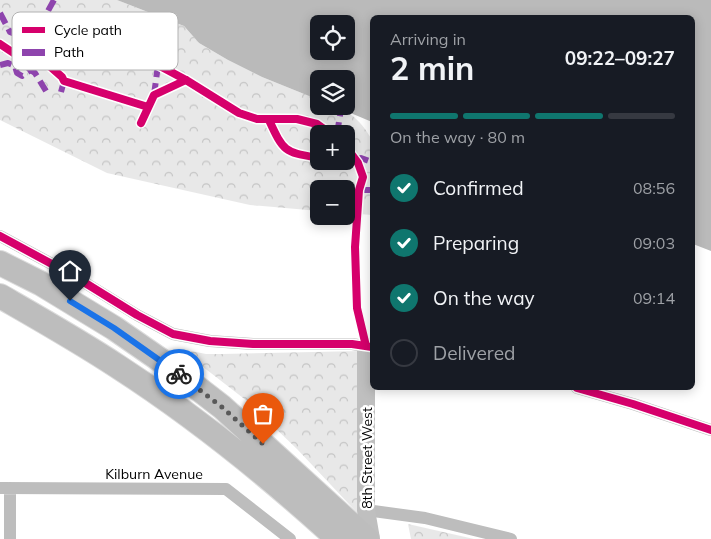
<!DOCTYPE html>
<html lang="en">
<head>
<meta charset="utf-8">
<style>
	body { margin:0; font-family:Mulish,sans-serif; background:#20242c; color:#f1f3f6; height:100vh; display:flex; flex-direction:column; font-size:19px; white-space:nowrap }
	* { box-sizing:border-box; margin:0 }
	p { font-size:16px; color:#9ea1a6 }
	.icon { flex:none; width:28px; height:28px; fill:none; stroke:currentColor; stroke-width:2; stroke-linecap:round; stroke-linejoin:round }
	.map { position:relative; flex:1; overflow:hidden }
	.drawer { position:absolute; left:370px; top:15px; width:325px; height:375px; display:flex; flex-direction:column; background:#171b24; border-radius:8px; box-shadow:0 2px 12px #0003 }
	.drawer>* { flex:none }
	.tools { position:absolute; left:310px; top:15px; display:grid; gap:10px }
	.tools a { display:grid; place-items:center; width:45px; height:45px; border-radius:8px; background:#171b24; box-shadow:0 2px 12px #0003; font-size:25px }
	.pin { position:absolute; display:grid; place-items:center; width:42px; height:42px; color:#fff; margin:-51px -21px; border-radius:50% 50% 50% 0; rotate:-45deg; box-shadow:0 0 5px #0007 }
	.pin .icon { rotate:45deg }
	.courier { position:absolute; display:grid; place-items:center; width:50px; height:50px; margin:-25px; border:4px solid #1a73e8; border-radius:50%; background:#fff; color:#222; box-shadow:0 1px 6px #0007 }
	.headline em { font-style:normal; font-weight:700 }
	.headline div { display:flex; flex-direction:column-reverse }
	.headline { display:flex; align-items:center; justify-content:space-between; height:85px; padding:0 20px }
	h1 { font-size:32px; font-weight:700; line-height:38px }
	.bar { display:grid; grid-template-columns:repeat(4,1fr); gap:8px 5px; align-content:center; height:60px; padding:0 20px }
	.bar i { height:6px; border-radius:4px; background:#363941 }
	.bar .active { background:#0f766e }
	.bar p { grid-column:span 4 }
	ol { padding:0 20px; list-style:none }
	li { display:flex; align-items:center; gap:15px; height:55px }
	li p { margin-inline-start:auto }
	li .icon { padding:5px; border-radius:50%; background:#0f766e; color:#fff; stroke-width:4 }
	li:last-child { color:#9ea1a6 }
	li i { width:28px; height:28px; border:2px solid #363941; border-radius:50% }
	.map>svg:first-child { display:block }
</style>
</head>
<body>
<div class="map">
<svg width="711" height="539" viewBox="0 0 711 539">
	<defs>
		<pattern id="park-crowns" width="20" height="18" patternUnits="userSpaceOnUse" patternTransform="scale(1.25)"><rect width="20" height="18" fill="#e8e8e8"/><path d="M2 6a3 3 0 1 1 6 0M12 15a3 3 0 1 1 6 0" fill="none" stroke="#c5c5c5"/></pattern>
	</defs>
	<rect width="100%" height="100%" fill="#fff"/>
	<path fill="url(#park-crowns)" fill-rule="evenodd" d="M 0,0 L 117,0 L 184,26 L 199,43 L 228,60 L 262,77 L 319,100 L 319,106 C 345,106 359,117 372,140 L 372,215 L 346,213 L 346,189 L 319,189 L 319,211 L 250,205 L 107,173 L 0,120 ZM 319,134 L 346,134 L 346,161 L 319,161 Z
		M 191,351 L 206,354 L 222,354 L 361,351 L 364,520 L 297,449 L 247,401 L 189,356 Z
		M 408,524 L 474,539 L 411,539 Z"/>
	<path fill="#bababa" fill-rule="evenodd" d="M 117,0 L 711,0 L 711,251 L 693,244 L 692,18 L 372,18 L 372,122 L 334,106 L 346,106 L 346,79 L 319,79 L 319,100 L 262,77 L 228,60 L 199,43 L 184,26 ZM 319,24 L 346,24 L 346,51 L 319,51 Z"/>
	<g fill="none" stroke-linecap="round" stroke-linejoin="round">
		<defs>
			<path id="highway" d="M 0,263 L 40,283 L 114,328 L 169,366 L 222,407 L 367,539
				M 0,296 C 40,319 79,341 117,366 C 196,417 269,476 338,539"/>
		</defs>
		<use href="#highway" stroke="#dbdbdb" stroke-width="26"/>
		<path stroke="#bdbdbd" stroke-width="12" d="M 0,236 L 74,276 L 137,315 L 173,334 L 210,341 L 253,344 L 352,344 L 372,347
			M 577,388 L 633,404 L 711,430
			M 0,488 L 226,489 L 290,539
			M 10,488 L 10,539
			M 366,510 L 425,518 L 511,539"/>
		<path stroke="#bfbfbf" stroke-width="18" d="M 366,346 L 366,510 L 371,539"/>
		<use href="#highway" stroke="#bdbdbd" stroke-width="24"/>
		<path stroke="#8e44ad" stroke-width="6" stroke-dasharray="12 6" stroke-linecap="butt" d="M 54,0 C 43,20 39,24 55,42
			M 0,13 L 10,32 L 31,41 L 41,51
			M 0,65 L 8,63 L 15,66 L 17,73 L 22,76 L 31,70
			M 28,68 L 35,73 L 46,91
			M 61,92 L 64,81
			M 154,95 L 158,65
			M 337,134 L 341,109
			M 357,160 L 361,158 L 372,162
			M 359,190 L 372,190"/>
		<defs>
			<path id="cycleway" d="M 0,44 L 24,60 L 55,42 L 81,44 L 98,50 L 135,50 L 144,53 L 158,65 L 186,80 L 239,113 L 257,119 L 297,119 L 317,124 L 331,134
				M 38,52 L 45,62 L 62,77 L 64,81 L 148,107
				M 269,120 C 284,153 285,152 319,158
				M 141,123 L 154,95 L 186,80
				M 346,147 L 358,163 L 363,177 L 359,190 L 355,247 L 357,308 L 366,346
				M 0,236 L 74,276 L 137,315 L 173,334 L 210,341 L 253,344 L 352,344 L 372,347
				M 577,388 L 633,404 L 711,430"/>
		</defs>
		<use href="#cycleway" stroke="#fff" stroke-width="11"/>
		<use href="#cycleway" stroke="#d6006c" stroke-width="8"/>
	</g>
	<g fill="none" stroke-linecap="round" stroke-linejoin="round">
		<path stroke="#595959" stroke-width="5" stroke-dasharray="0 9" d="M 179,374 L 222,407 L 263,444"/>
		<path stroke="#1a73e8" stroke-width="6" d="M 70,301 L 114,328 L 179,374"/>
	</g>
	<g text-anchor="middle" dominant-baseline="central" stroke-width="5" stroke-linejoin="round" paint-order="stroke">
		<g font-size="14" fill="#000" stroke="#fff">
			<text transform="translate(367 458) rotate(-90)">8th Street West</text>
			<text x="154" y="474">Kilburn Avenue</text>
		</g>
	</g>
	<rect x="12" y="12" width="166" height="58" rx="8" fill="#fff" stroke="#b2b2b2" stroke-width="1"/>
	<rect x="22" y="27" width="23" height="6" fill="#d6006c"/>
	<rect x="22" y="49" width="23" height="7" fill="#8e44ad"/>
	<g font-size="14" fill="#000">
		<text x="54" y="35">Cycle path</text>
		<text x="54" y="57">Path</text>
	</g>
</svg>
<div class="tools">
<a><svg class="icon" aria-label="locate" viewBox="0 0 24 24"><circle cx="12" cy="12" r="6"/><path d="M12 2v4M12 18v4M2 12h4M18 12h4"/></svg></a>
<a><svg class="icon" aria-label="layers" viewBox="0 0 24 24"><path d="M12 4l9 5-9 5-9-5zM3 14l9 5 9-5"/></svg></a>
<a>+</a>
<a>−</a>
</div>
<div class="pin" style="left:263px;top:444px;background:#ea580c"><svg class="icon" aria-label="bag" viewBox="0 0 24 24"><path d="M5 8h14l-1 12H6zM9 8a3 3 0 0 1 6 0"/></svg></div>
<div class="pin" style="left:70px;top:301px;background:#1f2937"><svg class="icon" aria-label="home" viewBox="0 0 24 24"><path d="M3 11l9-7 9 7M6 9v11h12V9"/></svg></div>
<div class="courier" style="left:179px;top:374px"><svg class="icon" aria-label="bike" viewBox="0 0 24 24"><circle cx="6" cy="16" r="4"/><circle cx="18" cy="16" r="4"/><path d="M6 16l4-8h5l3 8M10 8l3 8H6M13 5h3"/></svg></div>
<section class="drawer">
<div class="headline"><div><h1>2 min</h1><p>Arriving in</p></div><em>09:22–09:27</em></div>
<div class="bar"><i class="active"></i><i class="active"></i><i class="active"></i><i></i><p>On the way · 80 m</p></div>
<ol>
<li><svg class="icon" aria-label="check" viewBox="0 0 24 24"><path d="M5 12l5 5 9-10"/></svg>Confirmed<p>08:56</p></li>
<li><svg class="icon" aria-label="check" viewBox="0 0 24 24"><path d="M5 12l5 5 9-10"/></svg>Preparing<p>09:03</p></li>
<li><svg class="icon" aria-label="check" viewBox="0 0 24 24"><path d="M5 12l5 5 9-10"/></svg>On the way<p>09:14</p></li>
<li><i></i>Delivered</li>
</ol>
</section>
</div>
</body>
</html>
